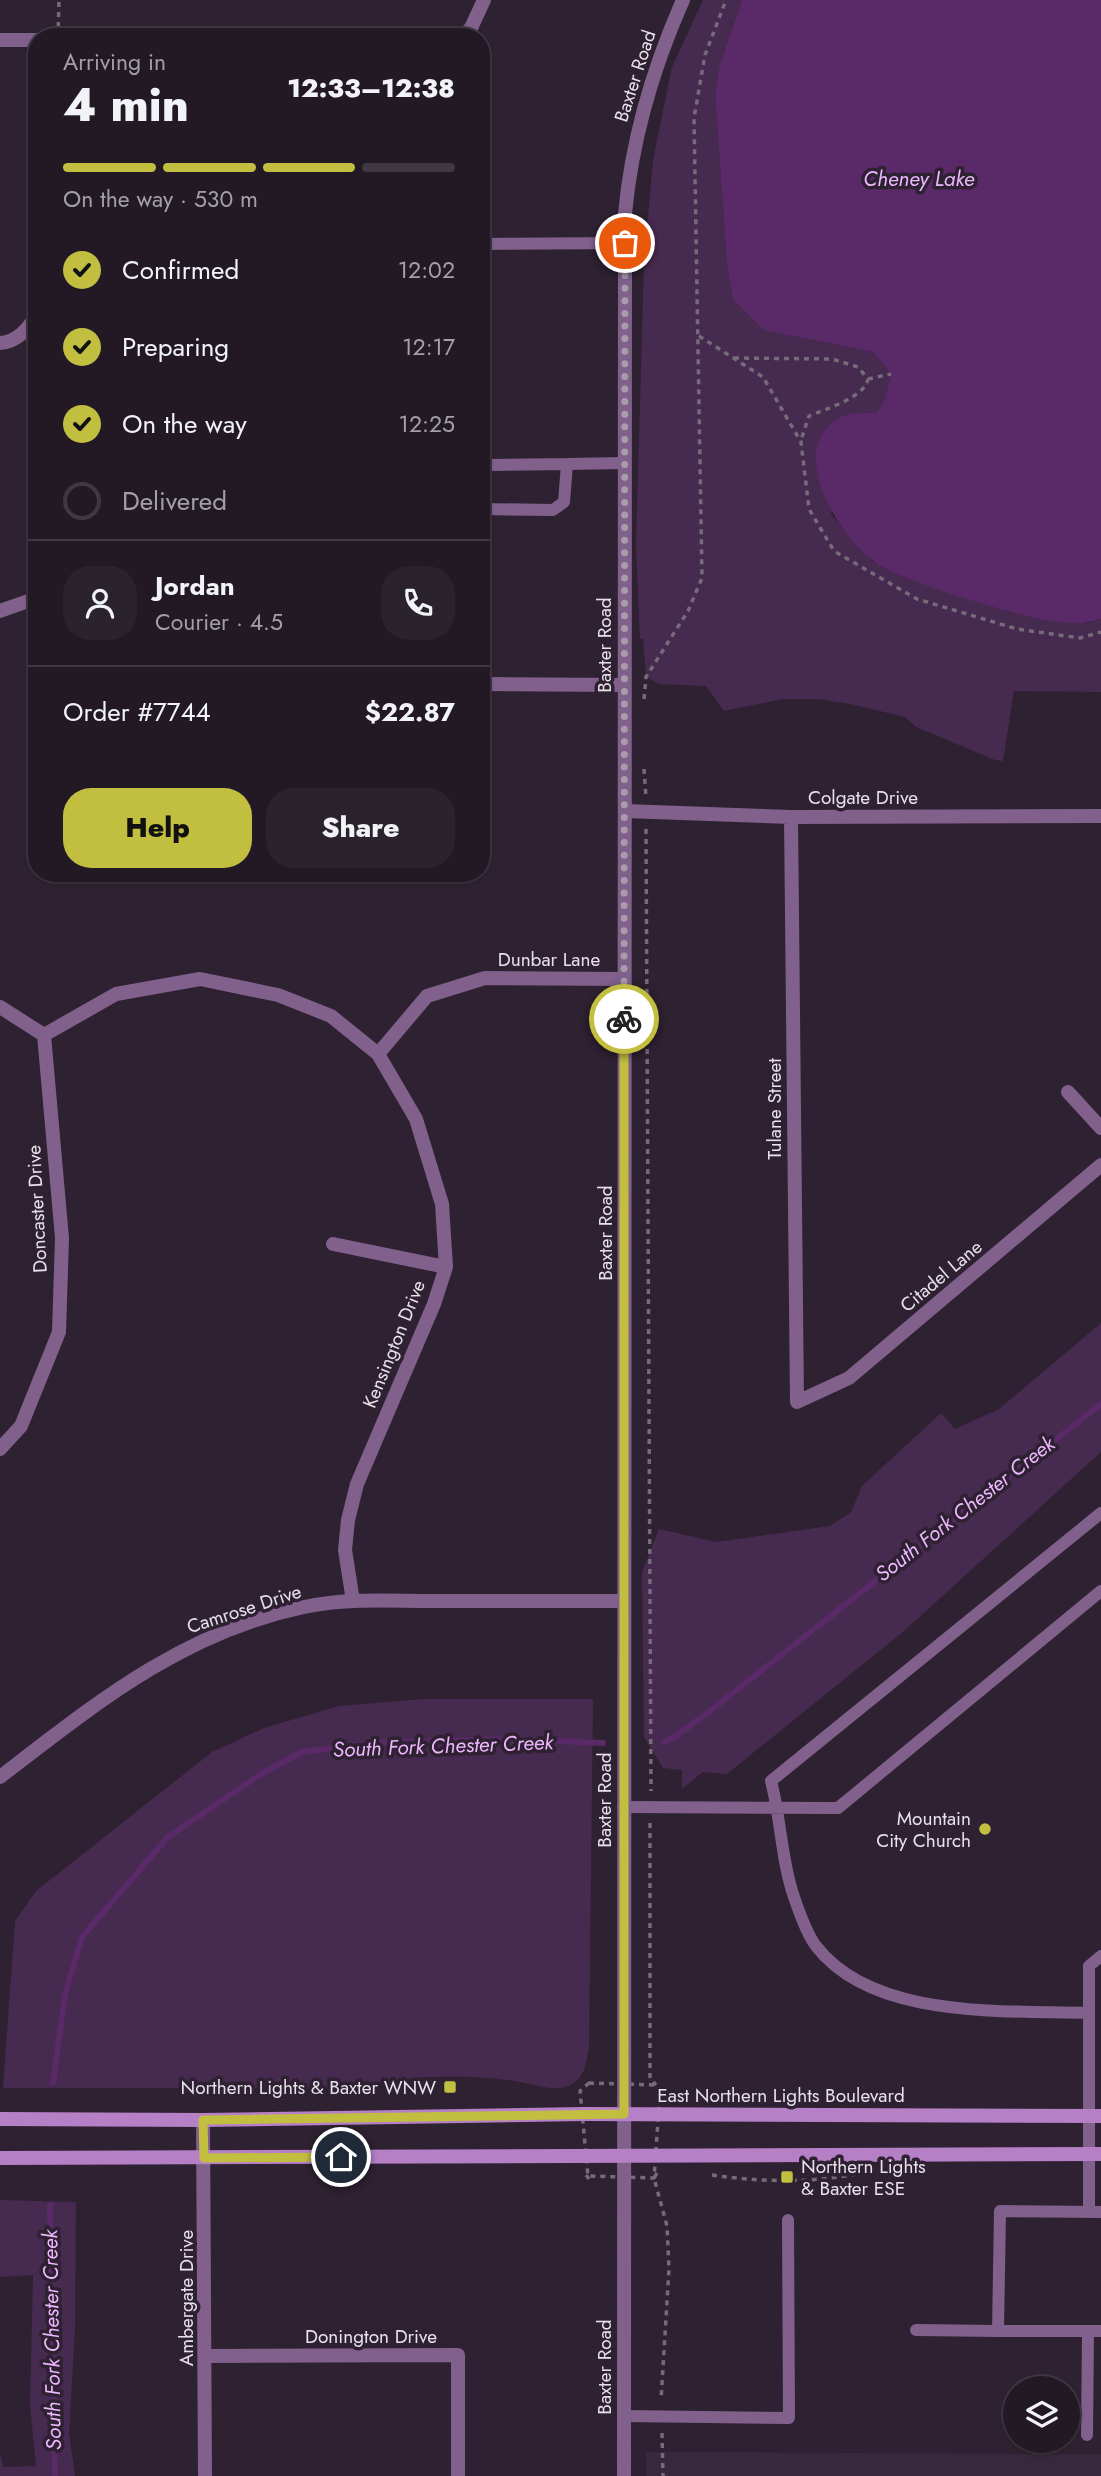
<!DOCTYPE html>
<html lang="en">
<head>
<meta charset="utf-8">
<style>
	body { margin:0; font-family:Jost,sans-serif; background:#2a222d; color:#f1f3f6; height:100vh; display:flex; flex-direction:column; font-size:26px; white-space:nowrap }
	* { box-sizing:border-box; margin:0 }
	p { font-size:23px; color:#a2a0a7 }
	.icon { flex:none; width:38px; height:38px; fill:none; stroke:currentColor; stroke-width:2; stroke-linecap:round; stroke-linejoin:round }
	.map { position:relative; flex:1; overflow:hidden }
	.panel { position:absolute; left:28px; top:28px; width:462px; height:854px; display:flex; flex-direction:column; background:#221925; border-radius:28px; box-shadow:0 2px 5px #0004,0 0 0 2px #3f3842 }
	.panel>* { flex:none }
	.fabs { position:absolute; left:1003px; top:2376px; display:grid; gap:14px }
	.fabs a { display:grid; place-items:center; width:77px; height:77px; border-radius:50%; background:#221925; box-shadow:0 2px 5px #0004,0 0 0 2px #3f3842; font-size:35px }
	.pin { position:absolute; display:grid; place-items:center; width:60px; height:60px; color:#fff; margin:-30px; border:4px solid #fff; border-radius:50%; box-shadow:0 2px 7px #0007 }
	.courier { position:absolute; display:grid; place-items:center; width:70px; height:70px; margin:-35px; border:5px solid #c1be40; border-radius:50%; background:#fff; color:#222; box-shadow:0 2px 9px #0007 }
	.headline em { font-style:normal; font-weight:800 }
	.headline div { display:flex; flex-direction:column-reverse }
	.headline { display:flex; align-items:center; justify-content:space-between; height:119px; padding:0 35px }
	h1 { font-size:46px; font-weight:800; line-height:52px }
	.bar { display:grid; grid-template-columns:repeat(4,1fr); gap:10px 7px; align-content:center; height:84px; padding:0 35px }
	.bar i { height:9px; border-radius:5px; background:#3f3842 }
	.bar .on { background:#c1be40 }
	.bar p { grid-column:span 4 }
	.line { display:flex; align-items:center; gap:18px; padding:0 35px; border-top:2px solid #3f3842 }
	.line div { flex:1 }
	.round { display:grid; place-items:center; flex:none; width:74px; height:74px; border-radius:28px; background:#2a222d }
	ol { padding:0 35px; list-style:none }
	li { display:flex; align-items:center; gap:21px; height:77px }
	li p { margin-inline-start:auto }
	li .icon { padding:7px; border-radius:50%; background:#c1be40; color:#111; stroke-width:4 }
	li:last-child { color:#a2a0a7 }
	li i { width:38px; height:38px; border:4px solid #3f3842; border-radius:50% }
	.button { display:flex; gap:14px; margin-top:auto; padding:14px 35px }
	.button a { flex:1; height:80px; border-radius:28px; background:#c1be40; color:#111; font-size:28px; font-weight:800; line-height:80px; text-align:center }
	.button a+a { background:#2a222d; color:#f1f3f6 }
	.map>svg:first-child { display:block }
</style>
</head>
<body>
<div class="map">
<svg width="1101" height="2476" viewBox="0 0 1101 2476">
	<rect width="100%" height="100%" fill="#2e2131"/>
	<path fill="#38283d" d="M 646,2452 L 1101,2454 L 1101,2476 L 646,2476 Z"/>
	<path fill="#472a50" d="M 703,0 L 742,0 L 719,67 L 715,95 L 727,265 L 803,338 L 873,352 L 891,374 L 885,399 L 877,412 L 862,413 L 831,514 L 872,561 L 1011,611 L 1058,622 L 1089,623 L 1101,619 L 1101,692 L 1014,691 L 1003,761 L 995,760 L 916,727 L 905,717 L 850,704 L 819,699 L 783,699 L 724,711 L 706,686 L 659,684 L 646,677 L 643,639 L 640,639 L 636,545 L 644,263 L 653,160 L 672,67 Z
		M 1101,1323 L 1101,1452 L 904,1631 L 727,1774 L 703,1772 L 682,1789 L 682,1770 L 663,1768 L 644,1737 L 642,1572 L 659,1529 L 716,1542 L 830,1526 L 851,1512 L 862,1486 L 941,1413 L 955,1429 L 999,1409 Z
		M 424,1699 L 593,1699 L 589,2047 C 586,2062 586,2076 572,2084 C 558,2093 535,2085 520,2082 C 466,2073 407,2075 355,2088 L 3,2088 L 15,1921 L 36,1891 L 212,1752 L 264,1728 L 339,1706 Z
		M 0,2200 L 76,2202 L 75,2327 L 69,2433 L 75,2476 L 0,2476 L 0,2453 L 3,2467 L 36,2466 L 30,2405 L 33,2275 L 0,2277 Z"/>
	<path fill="#592a67" d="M 742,0 L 1101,0 L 1101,619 C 1087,624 1073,624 1059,622 C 1024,618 898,581 872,560 C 837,533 784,447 841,417 C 851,412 866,413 877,412 L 885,399 L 891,374 L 873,352 L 764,330 L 733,299 L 727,265 L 715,95 L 719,67 Z"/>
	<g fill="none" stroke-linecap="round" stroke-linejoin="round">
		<path stroke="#592a67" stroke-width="6" d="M 664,1742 L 673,1738 L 706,1714 L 1101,1404
			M 53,2083 L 65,1994 L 82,1937 L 168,1837 L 261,1774 L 302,1752 L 373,1743 L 506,1739 L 603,1743
			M 50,2205 L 55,2476"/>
		<path stroke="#766b79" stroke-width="3.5" stroke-dasharray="5 5" stroke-linecap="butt" d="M 58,37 L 59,0
			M 699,336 L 763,377 L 801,442 L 809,509 L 834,551 L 917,599 L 1017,629 L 1080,638 L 1101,632
			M 734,358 L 832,359 L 858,367 L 868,379 C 865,397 826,409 809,416 L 801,440
			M 868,379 L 891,374
			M 644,699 L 646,677 L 688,611 L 702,578 L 694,118 L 705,55 L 726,0
			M 644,769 L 646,797
			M 646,829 L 651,1791
			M 650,1823 L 650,2078 L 656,2085
			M 589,2083 L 656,2085 L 660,2092 L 654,2178 L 588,2176 L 580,2091 Z
			M 657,2173 L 654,2178 L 667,2226 L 669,2269 L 661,2400
			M 586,2175 L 592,2183
			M 712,2175 C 759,2182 810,2183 857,2174
			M 662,2433 L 663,2476"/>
		<path stroke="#81608c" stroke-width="12" d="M 481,244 L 625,243
			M 567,464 L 624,463
			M 481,465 L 567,464 L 564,502 L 553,510 L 481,509
			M 623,1807 L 838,1808 L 1101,1591
			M 1088,2013 C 1004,2010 873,2020 816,1946 C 806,1933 799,1911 794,1897 C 781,1859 781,1819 771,1781 L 1101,1513
			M 1089,2212 L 1089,1966 L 1101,1956
			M 1101,2212 L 1000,2211 L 998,2331 L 1101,2331
			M 916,2330 L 998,2331
			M 624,2416 L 789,2418 L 788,2220
			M 1087,2435 L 1088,2331"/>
		<path stroke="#81608c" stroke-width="14" d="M 462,37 L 471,28 L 484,0
			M 0,40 L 37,40
			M 0,343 C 17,342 30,328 37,313
			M 0,611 L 37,598
			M 481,684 L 623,685
			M 625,811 L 791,817 L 1101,816
			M 791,817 L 797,1402 L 849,1378 L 1101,1165
			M 0,1007 L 44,1035
			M 44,1035 L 116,994 L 200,979 L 278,995 L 331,1016 L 378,1054 L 416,1119 L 442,1204 L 446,1267 L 434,1304 L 357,1484 L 348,1520 L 345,1550 L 353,1601
			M 378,1054 L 427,996 L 485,978 L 624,979
			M 1068,1092 L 1101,1128
			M 333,1244 L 446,1267
			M 0,1449 L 21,1426 L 59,1332 L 62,1238 L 44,1035
			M 0,1777 C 95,1704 183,1632 304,1607 C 345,1598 389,1601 431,1601 C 495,1601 559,1601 623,1601
			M 203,2120 L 205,2476
			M 206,2356 L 458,2355 L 458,2476"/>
		<path stroke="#81608c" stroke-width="14" d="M 624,2476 L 625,214 C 632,138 652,70 683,0"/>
		<path stroke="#b580c6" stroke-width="14" d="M 0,2119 L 203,2120 L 584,2114 L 1101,2116
			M 0,2158 L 1101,2154"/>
	</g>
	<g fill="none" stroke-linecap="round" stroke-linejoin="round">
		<path stroke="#a79daa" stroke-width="7" stroke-dasharray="0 12.6" d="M 624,1019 L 625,243"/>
		<path stroke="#c1be40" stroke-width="9" d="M 341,2157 L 204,2158 L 203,2120 L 624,2114 L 624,1019"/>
	</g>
	<g fill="#c1be40" stroke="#2e2131" stroke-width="2.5">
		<circle cx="985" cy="1829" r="7"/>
		<rect x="443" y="2080" width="14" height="14" rx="3.5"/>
		<rect x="780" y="2170" width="14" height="14" rx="3.5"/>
	</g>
	<g text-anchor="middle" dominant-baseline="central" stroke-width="7" stroke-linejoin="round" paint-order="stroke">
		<g font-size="19" fill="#e8e0eb" stroke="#2e2131">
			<text transform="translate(635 76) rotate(-72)">Baxter Road</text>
			<text transform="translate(604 645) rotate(-90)">Baxter Road</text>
			<text x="863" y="797">Colgate Drive</text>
			<text x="549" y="959">Dunbar Lane</text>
			<text transform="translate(774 1109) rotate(-90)">Tulane Street</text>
			<text transform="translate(37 1209) rotate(-93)">Doncaster Drive</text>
			<text transform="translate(605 1233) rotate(-90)">Baxter Road</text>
			<text transform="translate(941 1276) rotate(-40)">Citadel Lane</text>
			<text transform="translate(394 1344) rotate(-68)">Kensington Drive</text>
			<text transform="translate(244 1609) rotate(-18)">Camrose Drive</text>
			<text transform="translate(604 1800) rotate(-90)">Baxter Road</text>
			<text x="781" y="2095">East Northern Lights Boulevard</text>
			<text transform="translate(186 2298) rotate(-90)">Ambergate Drive</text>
			<text x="371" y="2336">Donington Drive</text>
			<text transform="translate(604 2367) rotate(-90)">Baxter Road</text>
		</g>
		<g font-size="19" fill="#e8e0eb" stroke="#2e2131" text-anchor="end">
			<text x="971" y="1818">Mountain<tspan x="971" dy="22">City Church</tspan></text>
			<text x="436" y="2087">Northern Lights &amp; Baxter WNW</text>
			<text x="801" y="2166" text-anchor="start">Northern Lights<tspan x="801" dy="22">&amp; Baxter ESE</tspan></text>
		</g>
		<g font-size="21" font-style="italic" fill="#edb6fe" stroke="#2e2131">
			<text x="919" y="179">Cheney Lake</text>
			<text transform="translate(965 1509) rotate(-38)">South Fork Chester Creek</text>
			<text transform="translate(443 1746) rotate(-2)">South Fork Chester Creek</text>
			<text transform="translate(52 2340) rotate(-91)">South Fork Chester Creek</text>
		</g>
	</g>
</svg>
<div class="fabs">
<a><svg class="icon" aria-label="layers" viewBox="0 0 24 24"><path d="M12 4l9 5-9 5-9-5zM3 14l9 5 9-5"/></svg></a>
</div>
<div class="pin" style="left:625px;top:243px;background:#ea580c"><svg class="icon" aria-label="bag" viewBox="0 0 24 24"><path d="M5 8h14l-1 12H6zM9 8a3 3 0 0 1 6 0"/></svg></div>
<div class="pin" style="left:341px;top:2157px;background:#1f2937"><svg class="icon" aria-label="home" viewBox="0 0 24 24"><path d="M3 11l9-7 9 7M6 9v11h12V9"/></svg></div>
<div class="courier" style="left:624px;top:1019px"><svg class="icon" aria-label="bike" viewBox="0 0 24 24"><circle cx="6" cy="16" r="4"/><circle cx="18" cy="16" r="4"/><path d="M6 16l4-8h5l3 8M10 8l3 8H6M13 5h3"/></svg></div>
<section class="panel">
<div class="headline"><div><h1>4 min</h1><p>Arriving in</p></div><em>12:33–12:38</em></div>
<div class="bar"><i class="on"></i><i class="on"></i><i class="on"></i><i></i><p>On the way · 530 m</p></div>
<ol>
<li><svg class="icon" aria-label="check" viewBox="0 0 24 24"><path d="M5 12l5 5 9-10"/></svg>Confirmed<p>12:02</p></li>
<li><svg class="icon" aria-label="check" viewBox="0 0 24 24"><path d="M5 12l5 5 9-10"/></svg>Preparing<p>12:17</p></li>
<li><svg class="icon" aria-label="check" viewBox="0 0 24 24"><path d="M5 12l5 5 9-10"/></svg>On the way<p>12:25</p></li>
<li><i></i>Delivered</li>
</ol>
<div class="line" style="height:126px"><a class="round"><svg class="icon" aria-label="person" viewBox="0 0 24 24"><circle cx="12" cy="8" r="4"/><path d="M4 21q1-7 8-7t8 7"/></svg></a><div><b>Jordan</b><p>Courier · 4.5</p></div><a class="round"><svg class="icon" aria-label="phone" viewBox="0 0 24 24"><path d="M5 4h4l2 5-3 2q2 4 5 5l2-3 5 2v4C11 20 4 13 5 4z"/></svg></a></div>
<div class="line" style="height:91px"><div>Order #7744</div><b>$22.87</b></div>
<div class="button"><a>Help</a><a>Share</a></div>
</section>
</div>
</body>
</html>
